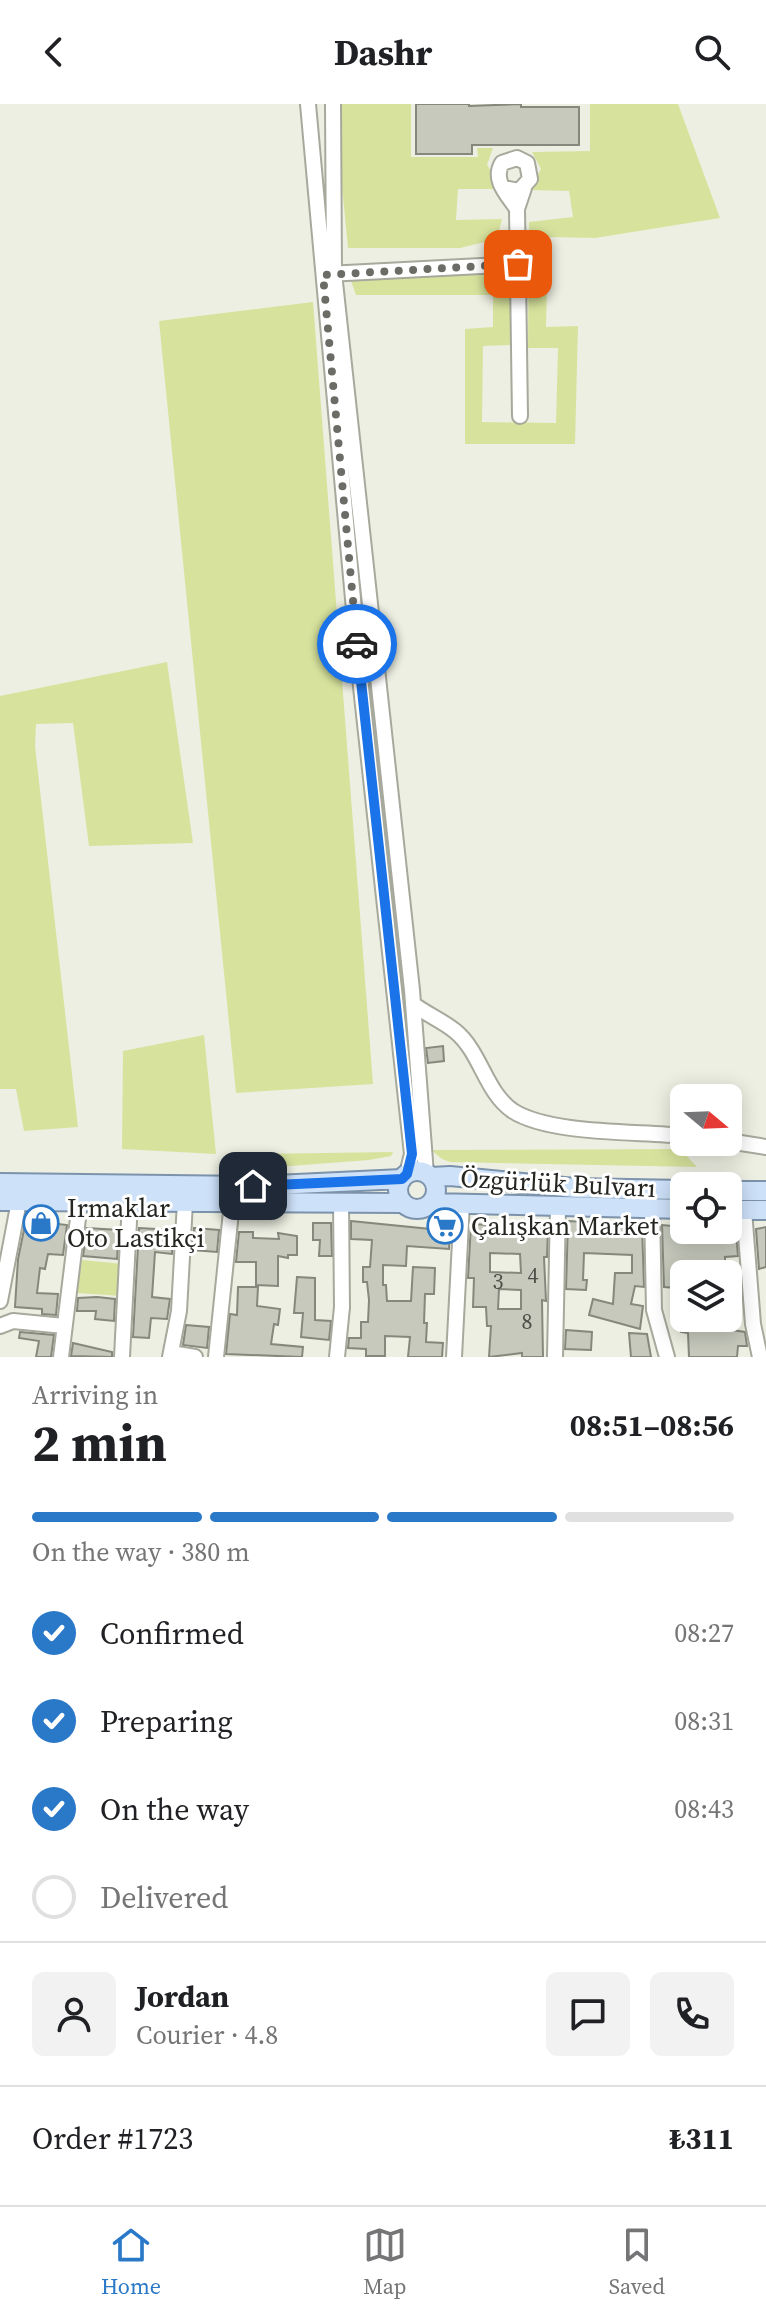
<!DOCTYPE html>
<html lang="en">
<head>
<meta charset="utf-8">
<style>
	body { margin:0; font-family:"Source Serif 4",serif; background:#f2f2f2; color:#202124; height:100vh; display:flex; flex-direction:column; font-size:30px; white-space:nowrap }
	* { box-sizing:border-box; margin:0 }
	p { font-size:26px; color:#757577 }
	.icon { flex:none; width:44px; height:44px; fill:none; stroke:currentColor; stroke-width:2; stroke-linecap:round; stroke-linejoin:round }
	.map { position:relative; height:1253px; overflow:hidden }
	.sheet { display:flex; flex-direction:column; background:#fff; flex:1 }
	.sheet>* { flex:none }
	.needle { width:52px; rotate:109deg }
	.fabs { position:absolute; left:670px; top:980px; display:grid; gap:16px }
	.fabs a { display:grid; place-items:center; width:72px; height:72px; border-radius:12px; background:#fff; box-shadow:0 4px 20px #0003; font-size:40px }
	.pin { position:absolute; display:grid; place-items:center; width:68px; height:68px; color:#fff; margin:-34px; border-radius:16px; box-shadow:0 4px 12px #0006 }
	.courier { position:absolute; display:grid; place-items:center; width:80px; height:80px; margin:-40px; border:6px solid #1a73e8; border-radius:50%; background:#fff; color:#222; box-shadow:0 2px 10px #0007 }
	.overview em { font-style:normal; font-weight:700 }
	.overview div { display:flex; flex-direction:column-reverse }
	.overview { display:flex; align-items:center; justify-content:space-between; height:136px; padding:0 32px }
	h1 { font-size:52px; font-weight:700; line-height:60px }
	.bar { display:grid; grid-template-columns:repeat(4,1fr); gap:12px 8px; align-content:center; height:96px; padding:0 32px }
	.bar i { height:10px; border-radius:6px; background:#e0e0e0 }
	.bar .on { background:#2a78c8 }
	.bar p { grid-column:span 4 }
	.line { display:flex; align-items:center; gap:20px; padding:0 32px; border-top:2px solid #e0e0e0 }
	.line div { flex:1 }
	.round { display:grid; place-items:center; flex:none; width:84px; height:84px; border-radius:12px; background:#f2f2f2 }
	ol { padding:0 32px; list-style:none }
	li { display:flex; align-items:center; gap:24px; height:88px }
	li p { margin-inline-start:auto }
	li .icon { padding:8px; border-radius:50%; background:#2a78c8; color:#fff; stroke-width:4 }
	li:last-child { color:#757577 }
	li i { width:44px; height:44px; border:4px solid #e0e0e0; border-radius:50% }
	header { display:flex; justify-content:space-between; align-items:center; height:104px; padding:0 32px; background:#fff; font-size:36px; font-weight:700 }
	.tab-bar { display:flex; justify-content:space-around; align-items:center; height:112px; border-top:2px solid #e0e0e0; background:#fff; font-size:22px; color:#757577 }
	.tab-bar a { display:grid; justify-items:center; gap:4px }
	.tab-bar .on { color:#2a78c8 }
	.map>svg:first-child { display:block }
</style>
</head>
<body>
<header><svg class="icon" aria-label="back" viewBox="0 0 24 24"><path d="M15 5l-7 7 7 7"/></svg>Dashr<svg class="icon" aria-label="search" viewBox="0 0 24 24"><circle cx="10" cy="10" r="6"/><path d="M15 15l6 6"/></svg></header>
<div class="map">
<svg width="766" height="1253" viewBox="0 0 766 1253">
	<rect width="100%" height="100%" fill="#edefe2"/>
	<path fill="#d7e39d" d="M 334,0 L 411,0 L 411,53 L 478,53 L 477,44 L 493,44 L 487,61 L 503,85 L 458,85 L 456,116 L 502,115 L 497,135 L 460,144 L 348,144 Z
		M 590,0 L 678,0 L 720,114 L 595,134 L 548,133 L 546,223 L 578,222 L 575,340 L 465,340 L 465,225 L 493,223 L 493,191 L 356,191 L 351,177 L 356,173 L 493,170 L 505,173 L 512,179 L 512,241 L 483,242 L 482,318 L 556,319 L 558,244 L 528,244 L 529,118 L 573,113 L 569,87 L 529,86 L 541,65 L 532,48 L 590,47 Z
		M 313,198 L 373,980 L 236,989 L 159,217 Z
		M 167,558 L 193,739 L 89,742 L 73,619 L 36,620 L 35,642 L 78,1023 L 24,1027 L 16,985 L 0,985 L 0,592 Z
		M 204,931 L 216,1050 L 122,1045 L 123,947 Z
		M 680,1045 L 697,1063 L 450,1058 L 442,1055 L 431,1046 Z
		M 393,1048 L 391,1052 L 369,1056 L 239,1066 L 252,1050 Z
		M 82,1156 L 123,1160 L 122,1192 L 77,1189 Z"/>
	<path fill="#c6c9bc" stroke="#85887c" stroke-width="2" fill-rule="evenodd" d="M 416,0 L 469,0 L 469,2 L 521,0 L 521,3 L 579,3 L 579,41 L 472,41 L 472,50 L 416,50 Z
		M 443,942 L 444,957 L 428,959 L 426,944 Z
		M 26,1116 L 67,1121 L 63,1151 L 48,1150 L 45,1165 L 40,1164 L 37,1189 L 58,1190 L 56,1211 L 42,1210 L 42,1205 L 15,1203 L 18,1155 Z
		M 351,1117 L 450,1127 L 449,1145 L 407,1142 L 406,1162 L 383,1161 L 383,1181 L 386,1181 L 387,1197 L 411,1197 L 413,1163 L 435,1164 L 434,1190 L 425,1190 L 424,1219 L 427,1219 L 426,1238 L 443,1239 L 442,1253 L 408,1253 L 410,1233 L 385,1232 L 385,1252 L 366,1252 L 366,1245 L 348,1244 L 349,1234 L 361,1234 L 361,1218 L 368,1218 L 369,1196 L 367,1178 L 363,1178 L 363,1163 L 370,1163 L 372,1136 L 351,1135 Z
		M 568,1117 L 642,1121 L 644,1183 L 635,1182 L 631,1200 L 643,1202 L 640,1225 L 589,1211 L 593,1195 L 613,1200 L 615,1169 L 632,1169 L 632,1151 L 584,1149 L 583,1176 L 587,1176 L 586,1186 L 566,1185 Z
		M 313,1119 L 331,1119 L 332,1152 L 319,1152 L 320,1136 L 313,1136 Z
		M 728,1119 L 735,1119 L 738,1152 L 725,1153 L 725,1170 L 684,1170 L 684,1180 L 677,1179 L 677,1184 L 664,1183 L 662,1121 L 684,1123 L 684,1126 L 728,1126 Z
		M 471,1120 L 492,1121 L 492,1125 L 511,1127 L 534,1128 L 535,1125 L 548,1125 L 547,1153 L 544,1153 L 546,1197 L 542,1196 L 543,1253 L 522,1253 L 522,1249 L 489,1253 L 491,1222 L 487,1222 L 486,1203 L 473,1203 L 474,1174 L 468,1174 ZM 490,1149 L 520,1150 L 521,1169 L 490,1168 ZM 499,1185 L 521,1186 L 521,1205 L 498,1205 Z
		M 766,1123 L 766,1163 L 759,1165 L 756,1125 Z
		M 87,1124 L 119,1126 L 117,1155 L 83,1152 Z
		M 139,1124 L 173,1126 L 172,1150 L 155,1148 L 152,1193 L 170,1195 L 167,1215 L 151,1214 L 149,1234 L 133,1233 Z
		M 194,1124 L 219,1126 L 217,1148 L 192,1146 Z
		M 239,1128 L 253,1128 L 253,1134 L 279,1135 L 278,1129 L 297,1132 L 297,1151 L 288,1151 L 288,1154 L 278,1152 L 278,1182 L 256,1181 L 256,1158 L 236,1158 Z
		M 297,1173 L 315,1174 L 315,1216 L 331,1217 L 329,1236 L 301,1233 L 303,1209 L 294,1209 Z
		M 238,1183 L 258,1183 L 257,1202 L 280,1205 L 278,1221 L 274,1220 L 271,1240 L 303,1243 L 302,1253 L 226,1250 L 230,1210 L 237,1211 Z
		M 97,1193 L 115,1195 L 114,1217 L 95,1215 L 96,1207 L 77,1207 L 78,1194 Z
		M 683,1214 L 719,1214 L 718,1224 L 745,1228 L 747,1242 L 738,1242 L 737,1253 L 689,1253 L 688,1229 L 681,1228 Z
		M 186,1221 L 209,1223 L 207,1244 L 183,1241 Z
		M 566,1226 L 592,1228 L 591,1246 L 565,1245 Z
		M 20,1228 L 54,1231 L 51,1253 L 36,1253 L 39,1237 L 19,1234 Z
		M 629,1229 L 647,1230 L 651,1253 L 631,1253 Z
		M 73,1239 L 112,1248 L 112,1253 L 71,1252 Z"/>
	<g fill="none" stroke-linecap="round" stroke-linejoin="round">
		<defs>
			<path id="minor" d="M 308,0 L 361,583 L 412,1050 L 407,1070
				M 333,0 L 334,169 L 412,886 L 426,1070
				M 503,84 L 519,87 L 530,75 L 527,59 L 517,54 L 502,59 C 492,76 507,90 517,105 L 524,84
				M 517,105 L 520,312
				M 327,170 L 518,160
				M 413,900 C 426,910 443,917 455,927 C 481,948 485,988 513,1007 C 551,1031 638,1027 684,1032
				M 728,1037 L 766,1043
				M 652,1105 L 654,1206 L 667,1253
				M 744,1106 L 753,1220 L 760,1253
				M 0,1197 L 19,1097
				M 0,1222 L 13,1217 L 64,1222
				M 171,1249 L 195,1253
				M 61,1253 L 80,1098
				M 122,1253 L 130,1098
				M 170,1253 L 179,1207 L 185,1098
				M 216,1253 L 232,1098
				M 337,1253 L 342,1203 L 341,1098
				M 454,1253 L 462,1099
				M 555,1253 L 558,1102"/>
			<path id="major" d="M398 1086a19 19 0 1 1 38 0a19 19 0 1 1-38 0Z
				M 431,1073 L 450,1072 L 575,1084 L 684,1086
				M 0,1079 L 253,1082 L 402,1075
				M 728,1087 L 766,1087
				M 0,1097 L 403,1099
				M 431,1099 L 684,1105
				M 728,1106 L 766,1106"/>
		</defs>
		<use href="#minor" stroke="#a6a99c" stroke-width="18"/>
		<use href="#major" stroke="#7c93ab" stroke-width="22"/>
		<use href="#minor" stroke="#fff" stroke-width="14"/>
		<use href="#major" stroke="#cde1f9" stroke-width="18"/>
	</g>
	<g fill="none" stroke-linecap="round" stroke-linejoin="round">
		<path stroke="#6b6c65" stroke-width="8" stroke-dasharray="0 14.4" d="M 357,540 L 323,171 L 518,160"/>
		<path stroke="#1a73e8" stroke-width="10" d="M 253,1082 L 402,1075 L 407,1070 L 412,1050 L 357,540"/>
	</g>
	<defs>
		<symbol id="shop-ring" viewBox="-11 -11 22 22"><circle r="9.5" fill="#fff" stroke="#2a78c8" stroke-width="1.5"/><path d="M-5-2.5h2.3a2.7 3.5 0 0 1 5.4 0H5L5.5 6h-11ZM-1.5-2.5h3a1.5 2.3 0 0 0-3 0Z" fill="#2a78c8"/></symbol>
		<symbol id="supermarket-ring" viewBox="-11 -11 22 22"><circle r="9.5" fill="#fff" stroke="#2a78c8" stroke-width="1.5"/><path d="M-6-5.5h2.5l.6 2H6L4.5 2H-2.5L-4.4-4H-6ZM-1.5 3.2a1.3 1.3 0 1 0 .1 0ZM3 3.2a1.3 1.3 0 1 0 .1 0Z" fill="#2a78c8"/></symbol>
	</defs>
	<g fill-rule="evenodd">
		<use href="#shop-ring" x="21" y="1099" width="40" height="40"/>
		<use href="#supermarket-ring" x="425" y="1102" width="40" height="40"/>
	</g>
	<g text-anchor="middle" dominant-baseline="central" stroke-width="6" stroke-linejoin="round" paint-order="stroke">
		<g font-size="22" fill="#4d4f48">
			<text x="533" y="1171">4</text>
			<text x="498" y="1177">3</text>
			<text x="527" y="1217">8</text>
		</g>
		<g font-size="26" fill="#252621" stroke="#fff">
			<text transform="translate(558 1079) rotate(3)">Özgürlük Bulvarı</text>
		</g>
		<g font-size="26" fill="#252621" stroke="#fff" text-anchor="start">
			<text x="67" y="1104">Irmaklar<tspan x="67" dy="30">Oto Lastikçi</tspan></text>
			<text x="471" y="1122">Çalışkan Market</text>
		</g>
	</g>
</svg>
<div class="fabs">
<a><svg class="needle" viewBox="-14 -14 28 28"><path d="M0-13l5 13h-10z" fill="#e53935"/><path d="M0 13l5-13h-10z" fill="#757577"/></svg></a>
<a><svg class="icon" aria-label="locate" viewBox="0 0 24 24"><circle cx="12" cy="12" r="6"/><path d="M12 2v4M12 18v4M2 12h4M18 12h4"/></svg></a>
<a><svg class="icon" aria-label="layers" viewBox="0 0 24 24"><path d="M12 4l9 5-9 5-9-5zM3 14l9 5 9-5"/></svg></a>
</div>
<div class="pin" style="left:518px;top:160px;background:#ea580c"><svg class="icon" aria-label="bag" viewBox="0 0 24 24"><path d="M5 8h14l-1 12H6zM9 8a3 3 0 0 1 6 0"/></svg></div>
<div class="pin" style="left:253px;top:1082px;background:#1f2937"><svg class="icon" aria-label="home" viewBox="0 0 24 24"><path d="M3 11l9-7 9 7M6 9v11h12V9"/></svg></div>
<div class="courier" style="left:357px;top:540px"><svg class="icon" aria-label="car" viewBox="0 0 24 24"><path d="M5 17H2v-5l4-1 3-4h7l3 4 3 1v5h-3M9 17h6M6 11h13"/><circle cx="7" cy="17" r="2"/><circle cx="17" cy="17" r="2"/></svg></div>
</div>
<section class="sheet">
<div class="overview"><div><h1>2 min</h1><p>Arriving in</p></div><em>08:51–08:56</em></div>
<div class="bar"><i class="on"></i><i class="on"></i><i class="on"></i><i></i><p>On the way · 380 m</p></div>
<ol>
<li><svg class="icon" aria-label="check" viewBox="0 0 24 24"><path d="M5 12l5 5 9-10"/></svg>Confirmed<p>08:27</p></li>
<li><svg class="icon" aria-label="check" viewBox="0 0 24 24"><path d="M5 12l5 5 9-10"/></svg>Preparing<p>08:31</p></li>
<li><svg class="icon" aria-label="check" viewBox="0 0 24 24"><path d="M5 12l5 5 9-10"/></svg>On the way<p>08:43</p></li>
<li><i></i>Delivered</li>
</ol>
<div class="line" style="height:144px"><a class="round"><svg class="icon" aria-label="person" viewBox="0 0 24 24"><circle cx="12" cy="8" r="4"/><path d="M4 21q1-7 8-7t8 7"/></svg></a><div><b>Jordan</b><p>Courier · 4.8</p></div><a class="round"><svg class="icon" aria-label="chat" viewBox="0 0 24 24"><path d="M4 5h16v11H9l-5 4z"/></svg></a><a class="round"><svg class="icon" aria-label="phone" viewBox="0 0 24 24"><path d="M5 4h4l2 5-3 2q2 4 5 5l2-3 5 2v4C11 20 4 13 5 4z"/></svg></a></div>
<div class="line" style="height:104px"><div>Order #1723</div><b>₺311</b></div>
</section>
<nav class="tab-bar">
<a class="on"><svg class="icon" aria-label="home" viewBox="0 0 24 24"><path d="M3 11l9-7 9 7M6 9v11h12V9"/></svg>Home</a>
<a><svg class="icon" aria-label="map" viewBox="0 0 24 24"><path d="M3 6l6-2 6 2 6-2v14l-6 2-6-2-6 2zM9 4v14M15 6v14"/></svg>Map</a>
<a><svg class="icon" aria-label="saved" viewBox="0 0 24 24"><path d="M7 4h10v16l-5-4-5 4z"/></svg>Saved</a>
</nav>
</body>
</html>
